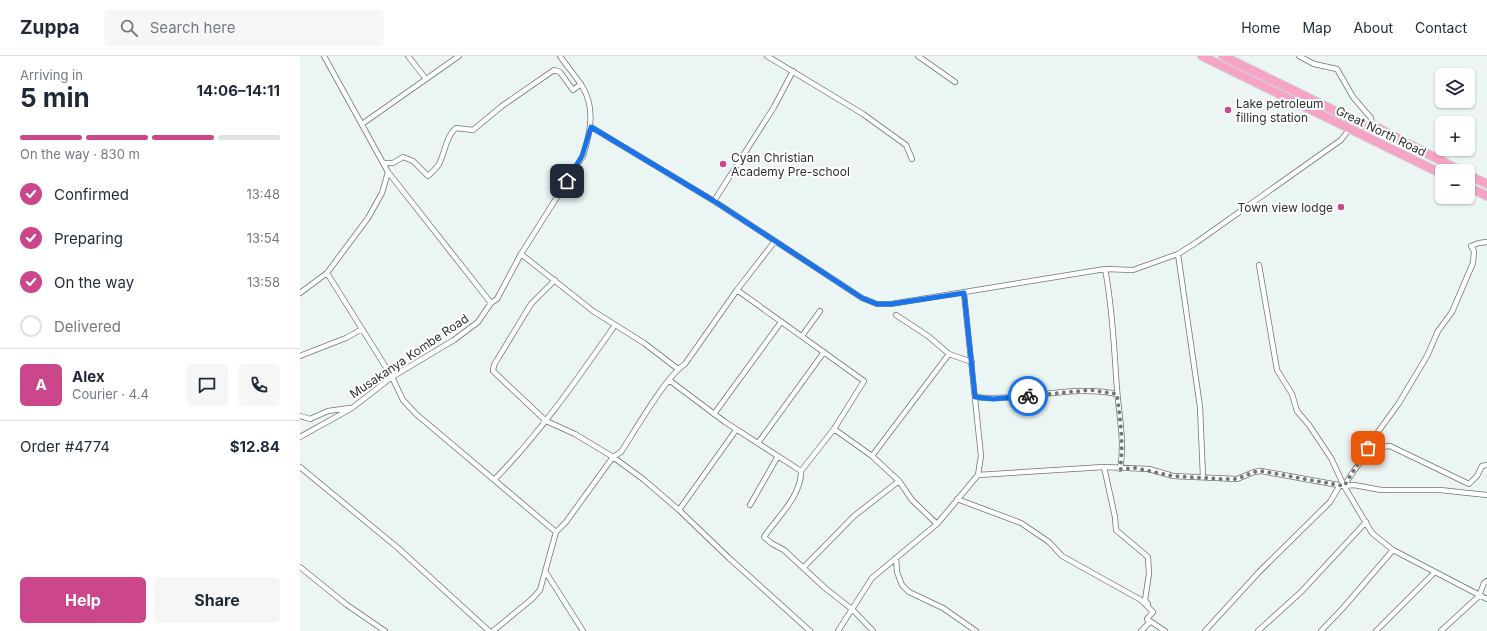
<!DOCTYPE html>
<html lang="en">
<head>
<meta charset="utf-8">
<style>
	body { margin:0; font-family:Inter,sans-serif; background:#f6f6f7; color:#1f2937; height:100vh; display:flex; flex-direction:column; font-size:15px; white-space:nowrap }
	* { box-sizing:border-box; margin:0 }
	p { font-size:13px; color:#747a83 }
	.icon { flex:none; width:22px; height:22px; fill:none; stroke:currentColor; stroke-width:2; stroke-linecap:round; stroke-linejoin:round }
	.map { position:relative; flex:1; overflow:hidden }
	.details { display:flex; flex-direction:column; background:#fff; width:300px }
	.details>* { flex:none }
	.fabs { position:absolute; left:1135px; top:12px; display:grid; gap:8px }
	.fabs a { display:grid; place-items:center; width:40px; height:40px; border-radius:6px; background:#fff; box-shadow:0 1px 3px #0004; font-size:20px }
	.pin { position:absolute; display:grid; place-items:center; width:34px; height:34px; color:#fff; margin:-17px; border-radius:8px; box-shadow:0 2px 6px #0006 }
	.courier { position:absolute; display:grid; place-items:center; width:40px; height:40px; margin:-20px; border:3px solid #1a73e8; border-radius:50%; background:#fff; color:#222; box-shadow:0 1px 5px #0007 }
	.summary em { font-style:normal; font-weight:700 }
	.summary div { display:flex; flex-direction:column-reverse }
	.summary { display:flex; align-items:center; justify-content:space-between; height:68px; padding:0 20px }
	h1 { font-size:26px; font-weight:700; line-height:30px }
	.bar { display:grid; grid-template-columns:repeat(4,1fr); gap:6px 4px; align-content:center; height:48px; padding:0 20px }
	.bar i { height:5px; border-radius:3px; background:#e0e1e3 }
	.bar .on { background:#cb468a }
	.bar p { grid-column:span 4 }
	.line { display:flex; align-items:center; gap:10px; padding:0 20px; border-top:1px solid #e0e1e3 }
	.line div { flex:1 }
	.round { display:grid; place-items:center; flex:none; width:42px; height:42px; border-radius:6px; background:#f6f6f7 }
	ol { padding:0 20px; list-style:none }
	li { display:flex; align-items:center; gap:12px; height:44px }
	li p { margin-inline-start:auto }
	li .icon { padding:4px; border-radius:50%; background:#cb468a; color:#fff; stroke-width:4 }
	li:last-child { color:#747a83 }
	li i { width:22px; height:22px; border:2px solid #e0e1e3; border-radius:50% }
	.primary-button { display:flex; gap:8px; margin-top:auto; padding:8px 20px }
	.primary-button a { flex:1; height:46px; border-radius:6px; background:#cb468a; color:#fff; font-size:16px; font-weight:700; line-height:46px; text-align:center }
	.primary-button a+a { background:#f6f6f7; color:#1f2937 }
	header { display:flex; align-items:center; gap:24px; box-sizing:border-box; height:56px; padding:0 20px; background:#fff; border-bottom:1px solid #e0e1e3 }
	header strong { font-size:19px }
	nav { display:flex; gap:22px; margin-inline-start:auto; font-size:14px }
	.search { width:280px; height:36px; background:#f6f6f7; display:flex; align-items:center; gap:10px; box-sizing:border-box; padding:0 14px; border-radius:6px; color:#747a83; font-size:15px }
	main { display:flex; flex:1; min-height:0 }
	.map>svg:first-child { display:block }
</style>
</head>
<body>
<header>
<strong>Zuppa</strong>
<div class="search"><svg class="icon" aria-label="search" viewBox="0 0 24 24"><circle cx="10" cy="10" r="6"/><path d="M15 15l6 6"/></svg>Search here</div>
<nav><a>Home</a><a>Map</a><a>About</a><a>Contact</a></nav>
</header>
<main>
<section class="details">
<div class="summary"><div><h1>5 min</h1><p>Arriving in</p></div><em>14:06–14:11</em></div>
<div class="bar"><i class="on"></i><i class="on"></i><i class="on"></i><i></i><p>On the way · 830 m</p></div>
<ol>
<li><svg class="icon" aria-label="check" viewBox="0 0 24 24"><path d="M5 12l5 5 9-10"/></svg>Confirmed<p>13:48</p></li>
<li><svg class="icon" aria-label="check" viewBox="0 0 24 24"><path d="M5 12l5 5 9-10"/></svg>Preparing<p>13:54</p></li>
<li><svg class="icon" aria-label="check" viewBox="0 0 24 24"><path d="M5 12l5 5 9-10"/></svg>On the way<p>13:58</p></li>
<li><i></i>Delivered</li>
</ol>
<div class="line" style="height:72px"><b class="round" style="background:#cb468a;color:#fff">A</b><div><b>Alex</b><p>Courier · 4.4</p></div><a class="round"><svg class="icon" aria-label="chat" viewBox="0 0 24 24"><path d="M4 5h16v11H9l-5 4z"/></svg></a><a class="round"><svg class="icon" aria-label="phone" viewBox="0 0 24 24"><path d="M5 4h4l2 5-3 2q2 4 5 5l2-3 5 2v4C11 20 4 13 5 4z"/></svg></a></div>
<div class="line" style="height:52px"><div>Order #4774</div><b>$12.84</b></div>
<div class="primary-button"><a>Help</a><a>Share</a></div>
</section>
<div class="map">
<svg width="1187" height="575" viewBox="0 0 1187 575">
	<rect width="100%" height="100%" fill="#ebf5f3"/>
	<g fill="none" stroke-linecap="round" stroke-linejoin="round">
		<defs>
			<path id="minor" d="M 108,0 L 126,23
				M 467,0 L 563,58 L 606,89 L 612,103
				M 618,0 L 655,26
				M 999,0 L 1014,8 L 1037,13 L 1053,41 L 1071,62 L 1072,69
				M 62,68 L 159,0
				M 291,71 L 414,145 L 562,242 L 577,248 L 591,248 L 805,213 L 833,214 L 878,198 L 897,186 L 1041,84 L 1051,71
				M 83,107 L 93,107 L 103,101 L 113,105 L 128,120 C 132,116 136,113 139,108 C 145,97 146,80 156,72 L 173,74 L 202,50 L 254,14 L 260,16 L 273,34 L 281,28
				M 88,116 L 191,247
				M 414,145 L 474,51 L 493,15
				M 221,198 L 293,255 L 344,287 L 378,313
				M 878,198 L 900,351 L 903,421
				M 959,209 L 977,314 L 992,338 L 997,355 L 1009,369 L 1031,402 L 1044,430 L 1072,477 L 1093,494 L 1187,543
				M 805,213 C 813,253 814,294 817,333 C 819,360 825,386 820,413
				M 27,217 L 92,321 L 103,344 L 116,358 L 256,476
				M 255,224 L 231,248 L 194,309 L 193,315 L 246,365 L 275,378 L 313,401 L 343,423 L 379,454 L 429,502 L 510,575
				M 437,234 L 564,325 L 534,373 L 501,415 C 502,439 477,462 464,481 L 471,487 L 484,494 L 525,532 L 553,554 L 573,575
				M 0,237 L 27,217 L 68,162 L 82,137 L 88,116 L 24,0
				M 596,259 L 628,280 L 649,298 L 672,306
				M 502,280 L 520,255
				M 0,300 L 46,282 L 62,273
				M 369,324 L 425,366 L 501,415
				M 675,341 C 722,346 773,328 817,338
				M 414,358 L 481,266
				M 0,360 L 10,363 L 28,355 L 50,352
				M 534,373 L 572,400 L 599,425 L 612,444 L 637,468
				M 0,381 L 52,352 L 92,321 L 154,284 L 178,266 L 191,247 L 197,243 L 221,198 L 283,100 C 290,78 296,52 282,30 C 276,21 267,10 260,0
				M 458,387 L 524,296
				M 572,400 L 649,298
				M 1063,401 L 1075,380 L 1099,347 L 1127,300 L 1138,275 L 1152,256 L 1173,207 L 1174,195 L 1171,190 L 1179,187 L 1187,186
				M 0,411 L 98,492 L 189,575
				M 804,411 L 815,461 L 816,474 L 848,501 L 849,518 L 845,544 L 848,548
				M 678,419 L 804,411 L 849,413 L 873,420 L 937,423 L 954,416 L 961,415 L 1044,430 L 1054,429 L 1081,434 L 1140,434 L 1187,439
				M 195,423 C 241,376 278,322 315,269
				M 1044,430 C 1055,413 1067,390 1090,390 L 1169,428 L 1177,420 L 1182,410 L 1187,409
				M 657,443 L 721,467 L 749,486 L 762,500 L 841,544 L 853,556 L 847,563 L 849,567 L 841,575
				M 450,449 L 478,400
				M 379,454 L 436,374
				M 596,502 L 597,516 L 602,529 L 609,536 L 643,552 L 676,575
				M 0,511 L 47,549 L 85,575
				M 503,512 L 554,460 L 599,425
				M 245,515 L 283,575
				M 847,563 L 865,575
				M 193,575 L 232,543 L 240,534 L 256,476 L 266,466 L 313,401 L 321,396 C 335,375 366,320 385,308 L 437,234 L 475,185
				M 538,575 L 572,522 L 637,468 L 678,419 L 681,400 L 664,237
				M 905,575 L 959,516 L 1030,446 L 1040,429
				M 958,575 L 1001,536 L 1066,466
				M 1021,575 L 1043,552 L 1093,494
				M 1076,575 L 1135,516
				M 1141,575 L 1179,540 L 1184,527 L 1187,525"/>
			<path id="trunk" d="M 902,0 L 1142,118
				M 923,0 L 1068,71 L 1072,69 L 1161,115
				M 1168,119 L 1187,128
				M 1168,131 L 1187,140"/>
		</defs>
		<use href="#minor" stroke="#6e7675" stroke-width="6"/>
		<use href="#trunk" stroke="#d1d1d1" stroke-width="10"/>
		<use href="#minor" stroke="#fff" stroke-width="4.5"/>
		<use href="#trunk" stroke="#f7a3c8" stroke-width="8"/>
	</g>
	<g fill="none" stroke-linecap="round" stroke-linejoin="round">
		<path stroke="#6f7574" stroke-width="4" stroke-dasharray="0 7.2" d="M 728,340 L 790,334 L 817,338 C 820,363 824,388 820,413 L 835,412 L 873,420 L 920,423 L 937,423 L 954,416 L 961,415 L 1044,430 L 1068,392"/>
		<path stroke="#1a73e8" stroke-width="5" d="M 267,125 L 282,100 L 291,71 L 414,145 L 562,242 L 577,248 L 591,248 L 664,237 L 675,341 L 693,343 L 728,340"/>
	</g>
	<g fill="#cb468a" stroke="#fff" stroke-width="1.5">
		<circle cx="928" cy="54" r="4"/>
		<circle cx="423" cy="108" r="4"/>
		<circle cx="1041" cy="151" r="4"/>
	</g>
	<g text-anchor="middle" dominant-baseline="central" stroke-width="4" stroke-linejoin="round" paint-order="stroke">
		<g font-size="12" fill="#2c302f" stroke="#fff" text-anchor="start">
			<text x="936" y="47">Lake petroleum<tspan x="936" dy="14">filling station</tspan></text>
			<text x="431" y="101">Cyan Christian<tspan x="431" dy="14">Academy Pre-school</tspan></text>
			<text x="1033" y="151" text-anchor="end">Town view lodge</text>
		</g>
		<g font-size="12" fill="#2c302f" stroke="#fff">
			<text transform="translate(1081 75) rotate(26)">Great North Road</text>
			<text transform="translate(109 300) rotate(-34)">Musakanya Kombe Road</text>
		</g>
	</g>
</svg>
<div class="fabs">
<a><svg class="icon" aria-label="layers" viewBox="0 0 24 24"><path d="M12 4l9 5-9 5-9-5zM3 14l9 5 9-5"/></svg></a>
<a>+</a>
<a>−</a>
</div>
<div class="pin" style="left:1068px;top:392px;background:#ea580c"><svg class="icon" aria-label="bag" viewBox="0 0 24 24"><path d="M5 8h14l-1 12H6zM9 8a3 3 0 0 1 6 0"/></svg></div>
<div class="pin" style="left:267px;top:125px;background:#1f2937"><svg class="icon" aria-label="home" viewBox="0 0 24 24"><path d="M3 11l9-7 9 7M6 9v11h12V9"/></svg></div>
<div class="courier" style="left:728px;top:340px"><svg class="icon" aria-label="bike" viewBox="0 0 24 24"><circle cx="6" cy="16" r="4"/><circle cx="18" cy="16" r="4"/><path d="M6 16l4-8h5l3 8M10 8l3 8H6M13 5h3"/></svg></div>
</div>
</main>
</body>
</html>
